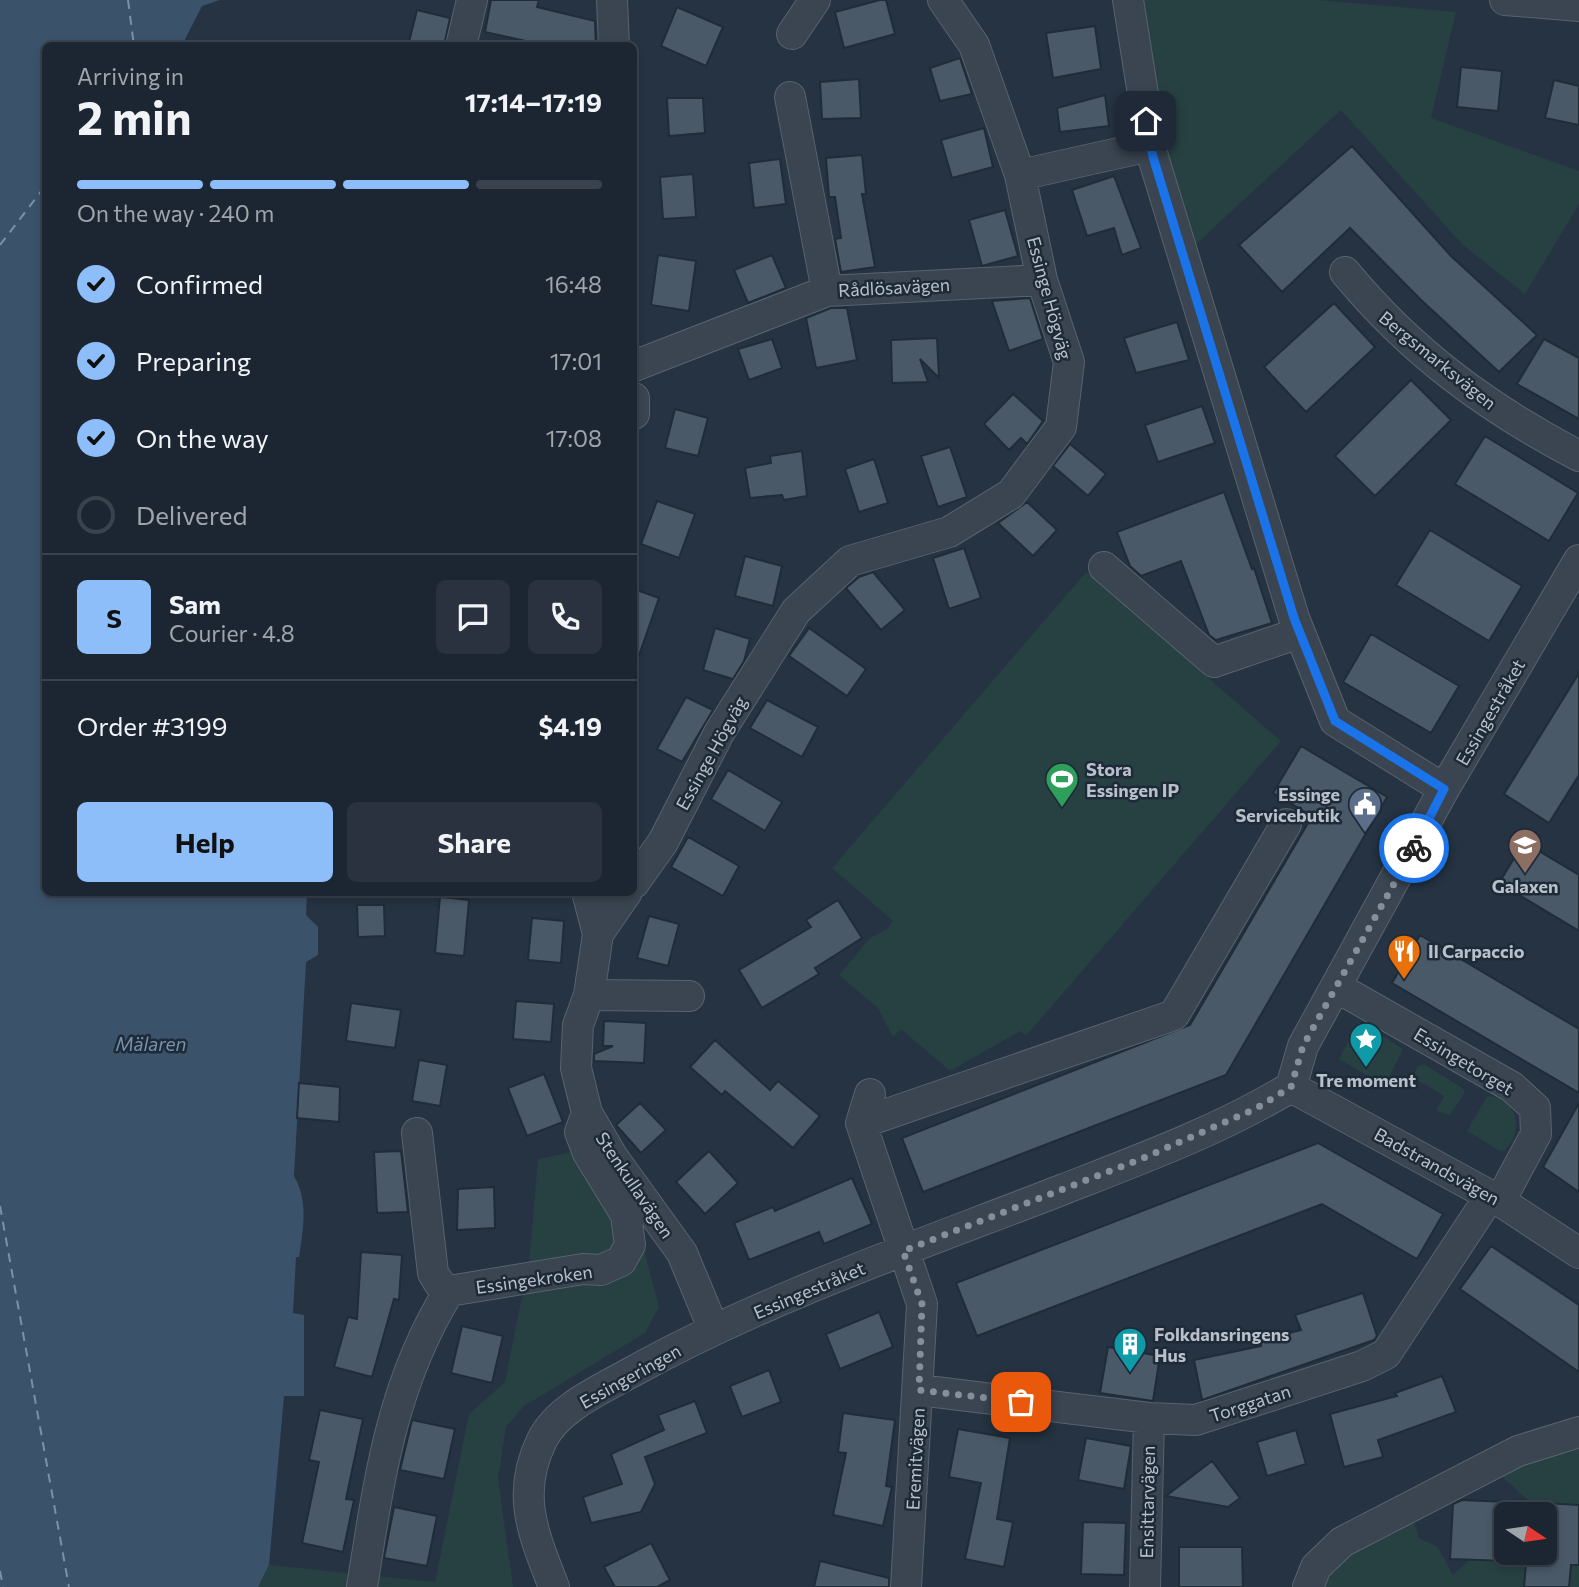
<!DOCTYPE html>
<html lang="en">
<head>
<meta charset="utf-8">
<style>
	body { margin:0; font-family:Commissioner,sans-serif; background:#29323e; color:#f1f3f6; height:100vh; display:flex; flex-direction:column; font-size:26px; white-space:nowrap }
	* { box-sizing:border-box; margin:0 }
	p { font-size:23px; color:#a0a5ac }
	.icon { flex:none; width:38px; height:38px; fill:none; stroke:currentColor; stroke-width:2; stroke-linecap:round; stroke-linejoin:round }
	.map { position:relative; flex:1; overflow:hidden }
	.details { position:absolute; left:42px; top:42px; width:595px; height:854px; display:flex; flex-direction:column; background:#1c2632; border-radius:10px; box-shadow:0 4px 10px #0003,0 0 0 2px #3a434d }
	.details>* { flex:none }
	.needle { width:46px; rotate:103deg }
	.tools { position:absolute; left:1494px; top:1502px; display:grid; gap:14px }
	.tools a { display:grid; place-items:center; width:63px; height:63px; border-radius:10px; background:#1c2632; box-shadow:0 4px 10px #0003,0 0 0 2px #3a434d; font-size:35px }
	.pin { position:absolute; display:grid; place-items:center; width:60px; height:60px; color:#fff; margin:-30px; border-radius:14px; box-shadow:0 4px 10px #0006 }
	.courier { position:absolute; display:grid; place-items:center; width:70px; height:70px; margin:-35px; border:5px solid #1a73e8; border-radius:50%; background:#fff; color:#222; box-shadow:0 2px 9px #0007 }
	.overview em { font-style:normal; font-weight:700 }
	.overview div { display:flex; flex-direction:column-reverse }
	.overview { display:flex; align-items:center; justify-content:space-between; height:119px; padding:0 35px }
	h1 { font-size:46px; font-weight:700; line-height:52px }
	.bar { display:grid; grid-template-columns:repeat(4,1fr); gap:10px 7px; align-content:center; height:84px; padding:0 35px }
	.bar i { height:9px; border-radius:5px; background:#3a434d }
	.bar .current { background:#8dbefa }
	.bar p { grid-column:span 4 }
	.line { display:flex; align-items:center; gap:18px; padding:0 35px; border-top:2px solid #3a434d }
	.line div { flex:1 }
	.round { display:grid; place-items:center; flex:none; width:74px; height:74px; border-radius:10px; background:#29323e }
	ol { padding:0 35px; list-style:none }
	li { display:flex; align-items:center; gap:21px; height:77px }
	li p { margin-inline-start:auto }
	li .icon { padding:7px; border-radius:50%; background:#8dbefa; color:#111; stroke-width:4 }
	li:last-child { color:#a0a5ac }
	li i { width:38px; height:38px; border:4px solid #3a434d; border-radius:50% }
	.button { display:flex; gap:14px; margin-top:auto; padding:14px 35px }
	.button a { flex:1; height:80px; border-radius:10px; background:#8dbefa; color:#111; font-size:28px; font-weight:700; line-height:80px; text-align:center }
	.button a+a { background:#29323e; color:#f1f3f6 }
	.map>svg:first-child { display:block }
</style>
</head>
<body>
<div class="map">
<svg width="1579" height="1587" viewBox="0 0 1579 1587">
	<rect width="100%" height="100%" fill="#253342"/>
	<path fill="#274143" d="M 1142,0 L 1317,0 L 1456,12 L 1431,118 L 1579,171 L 1579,204 L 1525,294 L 1462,244 L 1341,110 L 1194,246 L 1161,132 Z
		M 1086,572 L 1281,741 L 1026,1036 L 1020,1031 L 950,1071 L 901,1029 L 893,1037 L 878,1008 L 839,975 L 869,939 L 888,928 L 893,921 L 832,868 Z
		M 1358,1023 L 1363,1023 L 1403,1049 L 1387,1081 L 1382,1084 L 1339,1059 Z
		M 1424,1064 L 1464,1089 L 1464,1094 L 1450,1115 L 1436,1111 L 1444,1096 L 1412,1077 L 1418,1066 Z
		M 1487,1096 C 1518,1096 1526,1135 1502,1152 L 1467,1131 Z
		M 595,1147 L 635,1215 L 659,1307 L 645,1333 L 524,1406 L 506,1427 L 498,1478 L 513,1587 L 258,1587 L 269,1565 L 435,1582 L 469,1414 L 505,1382 L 529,1262 L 538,1159 Z
		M 1579,1442 L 1579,1505 L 1531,1503 L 1498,1473 Z
		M 1412,1517 L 1419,1538 L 1438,1547 L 1453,1575 L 1469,1560 L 1526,1562 L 1523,1587 L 1316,1587 L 1337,1564 Z
		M 1571,1565 L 1579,1565 L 1579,1587 L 1569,1587 Z"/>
	<path fill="#3b526b" d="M 0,0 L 220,0 L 202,6 L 182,45 L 46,46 L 46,892 L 307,893 L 306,915 L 318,927 L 318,955 L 306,962 L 294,1176 C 309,1202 303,1229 299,1257 L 296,1257 L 293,1313 L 304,1315 L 304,1396 L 284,1396 L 269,1565 L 258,1587 L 0,1587 Z"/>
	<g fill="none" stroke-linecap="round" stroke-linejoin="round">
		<path stroke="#7692af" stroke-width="2" stroke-dasharray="9 7" stroke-linecap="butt" d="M 128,0 L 134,46
			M 0,245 L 46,185
			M 0,1206 L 69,1587
			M 0,1571 L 3,1587"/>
	</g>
	<path fill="#495968" stroke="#202c38" stroke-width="2" d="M 491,0 L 539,0 L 537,7 L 595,21 L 596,46 L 548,46 L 485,32 Z
		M 880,0 L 886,0 L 895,34 L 844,48 L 835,12 Z
		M 677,7 L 723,27 L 706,66 L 661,46 Z
		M 417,10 L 450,18 L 444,46 L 408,46 Z
		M 1095,26 L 1101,69 L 1053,78 L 1046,33 Z
		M 960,58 L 972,94 L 940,101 L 930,68 Z
		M 1461,67 L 1502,71 L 1498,111 L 1457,107 Z
		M 859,79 L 861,118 L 822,119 L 820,82 Z
		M 1554,80 L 1579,86 L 1579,125 L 1545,118 Z
		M 1105,95 L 1109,126 L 1060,132 L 1057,108 Z
		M 667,98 L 703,98 L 705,133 L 669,136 Z
		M 984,128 L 993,167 L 952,178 L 941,140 Z
		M 1352,146 L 1451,256 L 1537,335 L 1499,372 L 1420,299 L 1350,228 L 1282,292 L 1239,245 Z
		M 862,155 L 866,194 L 862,194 L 875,267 L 841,272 L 835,239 L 841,238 L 835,197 L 829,197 L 826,158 Z
		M 780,159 L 786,204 L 754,208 L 749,163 Z
		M 693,174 L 696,217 L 663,219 L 660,177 Z
		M 1114,176 L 1141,248 L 1122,255 L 1114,228 L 1087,236 L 1072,190 Z
		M 1005,210 L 1018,256 L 982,266 L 969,220 Z
		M 658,255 L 696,261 L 689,311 L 651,305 Z
		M 772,255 L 786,288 L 748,303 L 734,270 Z
		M 1030,298 L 1043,339 L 1009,351 L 992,301 Z
		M 1334,303 L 1375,347 L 1306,412 L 1264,367 Z
		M 831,308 L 847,308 L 857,360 L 816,368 L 806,318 Z
		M 1177,322 L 1189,360 L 1136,373 L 1124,338 Z
		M 937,338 L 939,378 L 920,359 L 928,382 L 892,383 L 891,340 Z
		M 772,339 L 782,368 L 749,380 L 738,349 Z
		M 1544,339 L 1579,358 L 1579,419 L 1517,384 Z
		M 1411,380 L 1451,420 L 1375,496 L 1335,456 Z
		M 1013,394 L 1043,421 L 1027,444 L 1021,438 L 1009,450 L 984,424 Z
		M 1202,406 L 1215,443 L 1158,462 L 1145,425 Z
		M 675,409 L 708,418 L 698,456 L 665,448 Z
		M 1485,436 L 1578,493 L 1549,541 L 1455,484 Z
		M 1070,444 L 1106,474 L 1088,496 L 1053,466 Z
		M 950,447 L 967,497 L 938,507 L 921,456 Z
		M 802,451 L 807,496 L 784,500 L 782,495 L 750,498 L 745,468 L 771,463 L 770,456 Z
		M 874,459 L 888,503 L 859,512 L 845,469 Z
		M 1224,492 L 1252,569 L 1254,568 L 1272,623 L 1216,640 L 1209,635 L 1181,561 L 1141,576 L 1130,566 L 1117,532 Z
		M 657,501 L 695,514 L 679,558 L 641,544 Z
		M 1027,502 L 1057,530 L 1033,556 L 998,523 Z
		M 1430,530 L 1522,586 L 1489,641 L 1396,585 Z
		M 964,548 L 981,598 L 949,609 L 933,558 Z
		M 745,556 L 782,566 L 773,606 L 735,596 Z
		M 873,572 L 905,610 L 881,630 L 846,588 L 859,577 Z
		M 634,589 L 659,598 L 636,664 L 634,663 Z
		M 715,628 L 750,639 L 744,661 L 733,679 L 703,670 Z
		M 809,628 L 866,669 L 847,696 L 789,656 Z
		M 1371,634 L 1459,686 L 1431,733 L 1343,682 Z
		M 1579,673 L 1579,775 L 1549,823 L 1504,794 Z
		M 686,697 L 713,710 L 682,762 L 657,749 Z
		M 767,700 L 818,727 L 802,757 L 750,728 Z
		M 1301,746 L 1387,797 L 1226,1075 L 923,1192 L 902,1138 L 1190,1025 L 1312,816 L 1273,793 Z
		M 728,770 L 782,802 L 765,831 L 711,799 Z
		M 688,837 L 739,866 L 723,896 L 671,867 Z
		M 1524,842 L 1579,875 L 1579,931 L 1499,883 Z
		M 440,897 L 469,900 L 464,956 L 435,953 Z
		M 838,900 L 862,938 L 815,968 L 819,974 L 762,1008 L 739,970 L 811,927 L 806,920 Z
		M 357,905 L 384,905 L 385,936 L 358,937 Z
		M 649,916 L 679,924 L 668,966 L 637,958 Z
		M 532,918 L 564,921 L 561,963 L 528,960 Z
		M 1420,935 L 1579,1029 L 1579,1093 L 1392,983 Z
		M 516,1001 L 554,1004 L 551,1042 L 513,1039 Z
		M 351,1003 L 401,1010 L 395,1048 L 346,1041 Z
		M 604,1021 L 646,1023 L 644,1063 L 594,1061 L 594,1054 L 613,1046 L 603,1046 Z
		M 715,1040 L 770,1090 L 778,1081 L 820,1116 L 793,1148 L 725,1091 L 722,1095 L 690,1067 Z
		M 419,1060 L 447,1065 L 440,1106 L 412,1101 Z
		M 544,1074 L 563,1122 L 527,1136 L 508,1088 Z
		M 299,1083 L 340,1087 L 339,1122 L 297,1118 Z
		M 640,1103 L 666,1130 L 641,1153 L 616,1125 Z
		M 1579,1103 L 1579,1192 L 1543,1167 Z
		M 1318,1143 L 1443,1214 L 1417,1259 L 1322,1204 L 977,1336 L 956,1283 Z
		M 401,1151 L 408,1212 L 377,1213 L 374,1152 Z
		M 709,1151 L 738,1183 L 705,1214 L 676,1182 Z
		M 852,1178 L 872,1224 L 824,1244 L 819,1232 L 749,1260 L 734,1223 L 773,1207 L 775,1211 Z
		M 494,1187 L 495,1228 L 457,1230 L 458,1189 Z
		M 1491,1246 L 1579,1305 L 1579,1372 L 1460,1289 Z
		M 361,1252 L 402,1255 L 399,1300 L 394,1299 L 372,1377 L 334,1367 L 348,1317 L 357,1319 Z
		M 1363,1293 L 1377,1336 L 1374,1340 L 1202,1400 L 1194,1360 L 1261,1346 L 1259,1340 L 1301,1330 L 1295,1315 Z
		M 879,1312 L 893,1347 L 840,1369 L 826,1334 Z
		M 462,1326 L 503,1336 L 492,1383 L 451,1373 Z
		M 1108,1347 L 1160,1356 L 1153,1401 L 1100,1393 Z
		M 769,1370 L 781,1402 L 742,1417 L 730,1386 Z
		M 1442,1376 L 1456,1412 L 1378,1440 L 1383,1457 L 1344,1467 L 1330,1414 L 1397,1396 L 1395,1393 Z
		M 695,1401 L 707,1433 L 645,1457 L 655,1484 L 641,1512 L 591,1523 L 583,1497 L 622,1484 L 611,1454 L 664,1430 L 658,1415 Z
		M 320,1410 L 363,1419 L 346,1499 L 354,1500 L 343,1552 L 302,1543 L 319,1462 L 309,1460 Z
		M 843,1413 L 895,1420 L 886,1486 L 892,1487 L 883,1526 L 833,1515 L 846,1453 L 838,1452 Z
		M 412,1420 L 455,1429 L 444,1479 L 400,1470 Z
		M 958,1429 L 1010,1438 L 997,1519 L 1013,1522 L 1004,1567 L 965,1559 L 981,1483 L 949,1477 Z
		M 1296,1430 L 1306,1464 L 1267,1476 L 1257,1442 Z
		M 1086,1438 L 1131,1446 L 1124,1489 L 1078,1480 Z
		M 1212,1461 L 1240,1498 L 1228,1507 L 1166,1496 Z
		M 1462,1500 L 1507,1502 L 1507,1561 L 1450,1559 L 1453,1504 Z
		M 1545,1503 L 1579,1505 L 1579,1565 L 1571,1565 L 1569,1587 L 1524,1587 L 1527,1552 L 1545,1552 Z
		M 394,1507 L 437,1516 L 427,1566 L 384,1558 Z
		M 1083,1522 L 1126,1523 L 1124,1575 L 1081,1574 Z
		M 651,1543 L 670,1580 L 657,1587 L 615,1587 L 604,1567 Z
		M 1179,1547 L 1242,1547 L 1243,1587 L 1179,1587 Z
		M 820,1561 L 889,1578 L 889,1587 L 814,1587 Z"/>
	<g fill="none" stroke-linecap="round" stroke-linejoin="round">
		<defs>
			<path id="minor" d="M 612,0 L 614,46
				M 1128,0 L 1153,157 L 1294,618 L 1335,721 L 1444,789
				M 1505,0 L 1579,6
				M 792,34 L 815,0
				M 461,46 L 472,0
				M 790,97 L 827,291
				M 1020,175 L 1150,146
				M 1345,272 C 1411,352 1487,408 1579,456
				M 634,366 L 827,291 L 1042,280
				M 634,398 L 634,414
				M 1104,567 L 1214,662 L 1299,633
				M 634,883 L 663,842 L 719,733 L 796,611 L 850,561 L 949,532 L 1011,494 L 1061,427 L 1069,362 L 1042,280 L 1020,175 L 974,45 L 943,0
				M 587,892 L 598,934 L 589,995 L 578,1025 L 576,1068 L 587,1113 L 612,1156 L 682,1253 L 714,1330
				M 598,934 L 627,892
				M 1338,988 L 1512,1087 L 1535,1108 L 1536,1134 L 1500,1201
				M 589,995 L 689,996
				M 1291,1087 L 1500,1201 L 1579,1253
				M 870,1094 L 861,1123 L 922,1304 L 906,1587
				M 861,1123 L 1174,1015 L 1286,824
				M 417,1133 L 433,1273 L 439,1283 L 449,1291 L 583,1269 L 601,1270 L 621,1261 L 630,1245 L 626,1215 L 588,1153 L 580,1132 L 587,1113
				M 919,1390 L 1149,1418 L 1196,1420 L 1362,1366 L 1386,1354 L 1490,1196
				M 362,1587 C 379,1480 391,1385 449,1291
				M 554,1587 C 534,1535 515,1495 542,1440 C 558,1408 600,1390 630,1373 C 767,1297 918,1246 1064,1189 C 1141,1159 1220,1130 1291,1087 L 1303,1046 L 1444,789 L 1579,560
				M 1145,1587 L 1149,1418
				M 1308,1587 L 1316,1567 L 1342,1542 L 1518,1451 L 1579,1432"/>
		</defs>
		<use href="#minor" stroke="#58636e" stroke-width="32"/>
		<use href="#minor" stroke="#3a4551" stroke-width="30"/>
	</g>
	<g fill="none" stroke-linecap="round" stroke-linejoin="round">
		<path stroke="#848f9b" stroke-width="7" stroke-dasharray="0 12.6" d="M 1021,1402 L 919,1390 L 922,1304 L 903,1251 L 1141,1159 L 1255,1109 L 1291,1087 L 1303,1046 L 1414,848"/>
		<path stroke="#1a73e8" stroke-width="9" d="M 1146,121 L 1153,157 L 1294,618 L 1335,721 L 1444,789 L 1414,848"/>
	</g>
	<defs>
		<symbol id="stadium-pin" viewBox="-11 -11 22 30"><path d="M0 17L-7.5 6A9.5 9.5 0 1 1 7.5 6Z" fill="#2e9e5b" stroke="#1e2a37"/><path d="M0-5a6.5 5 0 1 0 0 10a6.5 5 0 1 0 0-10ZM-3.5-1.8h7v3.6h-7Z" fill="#fff"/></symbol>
		<symbol id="civic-pin" viewBox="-11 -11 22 30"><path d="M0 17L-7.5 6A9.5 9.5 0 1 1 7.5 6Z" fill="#5c6f8a" stroke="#1e2a37"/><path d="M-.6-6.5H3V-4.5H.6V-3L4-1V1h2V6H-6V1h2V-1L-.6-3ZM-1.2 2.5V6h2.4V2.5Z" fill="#fff"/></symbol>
		<symbol id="school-pin" viewBox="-11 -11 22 30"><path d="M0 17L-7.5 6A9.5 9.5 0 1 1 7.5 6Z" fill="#8d6e63" stroke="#1e2a37"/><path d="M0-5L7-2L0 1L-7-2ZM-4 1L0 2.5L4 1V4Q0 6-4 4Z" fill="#fff"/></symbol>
		<symbol id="restaurant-pin" viewBox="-11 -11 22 30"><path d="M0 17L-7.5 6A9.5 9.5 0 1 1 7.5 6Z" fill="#e8710a" stroke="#1e2a37"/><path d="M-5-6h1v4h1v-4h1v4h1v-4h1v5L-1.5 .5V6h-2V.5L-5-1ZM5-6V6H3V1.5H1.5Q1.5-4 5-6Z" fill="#fff"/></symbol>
		<symbol id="sight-pin" viewBox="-11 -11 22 30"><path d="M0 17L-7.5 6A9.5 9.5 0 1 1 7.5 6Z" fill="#0f9aa8" stroke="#1e2a37"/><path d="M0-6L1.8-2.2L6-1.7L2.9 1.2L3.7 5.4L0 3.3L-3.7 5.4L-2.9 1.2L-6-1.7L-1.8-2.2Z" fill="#fff"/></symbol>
		<symbol id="building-pin" viewBox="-11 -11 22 30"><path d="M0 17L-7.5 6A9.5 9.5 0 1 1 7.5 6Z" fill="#0f9aa8" stroke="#1e2a37"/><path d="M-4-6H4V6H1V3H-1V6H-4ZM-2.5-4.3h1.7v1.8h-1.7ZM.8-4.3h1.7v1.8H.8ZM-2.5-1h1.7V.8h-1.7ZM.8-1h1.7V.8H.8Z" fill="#fff"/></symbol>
	</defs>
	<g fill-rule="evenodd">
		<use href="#stadium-pin" x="1043" y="760" width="38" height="52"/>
		<use href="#civic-pin" x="1346" y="785" width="38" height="52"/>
		<use href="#school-pin" x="1506" y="826" width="38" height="52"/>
		<use href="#restaurant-pin" x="1385" y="932" width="38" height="52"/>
		<use href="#sight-pin" x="1347" y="1020" width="38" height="52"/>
		<use href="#building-pin" x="1111" y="1325" width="38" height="52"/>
	</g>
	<g text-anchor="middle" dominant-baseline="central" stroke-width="5" stroke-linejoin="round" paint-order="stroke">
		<g font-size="18" fill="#b7c0cb" stroke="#1e2a37">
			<text transform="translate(894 287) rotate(-3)">Rådlösavägen</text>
			<text transform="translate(1050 298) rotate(75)">Essinge Högväg</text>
			<text transform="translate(1438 360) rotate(39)">Bergsmarksvägen</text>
			<text transform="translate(1490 712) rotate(-60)">Essingestråket</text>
			<text transform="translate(711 753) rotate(-61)">Essinge Högväg</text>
			<text transform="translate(1464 1061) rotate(31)">Essingetorget</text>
			<text transform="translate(1437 1166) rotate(29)">Badstrandsvägen</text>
			<text transform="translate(635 1185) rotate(56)">Stenkullavägen</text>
			<text transform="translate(534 1279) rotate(-8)">Essingekroken</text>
			<text transform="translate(809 1290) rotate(-23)">Essingestråket</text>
			<text transform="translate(630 1376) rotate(-29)">Essingeringen</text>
			<text transform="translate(1250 1403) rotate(-18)">Torggatan</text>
			<text transform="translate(915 1459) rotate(-87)">Eremitvägen</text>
			<text transform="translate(1147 1502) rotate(-89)">Ensittarvägen</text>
		</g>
		<g font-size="18" font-weight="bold" fill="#b7c0cb" stroke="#1e2a37" text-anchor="start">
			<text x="1086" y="769">Stora<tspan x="1086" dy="21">Essingen IP</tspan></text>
			<text x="1340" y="794" text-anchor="end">Essinge<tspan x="1340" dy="21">Servicebutik</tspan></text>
			<text x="1525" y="886" text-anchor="middle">Galaxen</text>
			<text x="1428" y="951">Il Carpaccio</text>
			<text x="1366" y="1080" text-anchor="middle">Tre moment</text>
			<text x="1154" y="1334">Folkdansringens<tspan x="1154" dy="21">Hus</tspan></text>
		</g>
		<g font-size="19" font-style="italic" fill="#7692af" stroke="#1e2a37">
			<text x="151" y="1043">Mälaren</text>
		</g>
	</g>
</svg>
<div class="tools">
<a><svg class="needle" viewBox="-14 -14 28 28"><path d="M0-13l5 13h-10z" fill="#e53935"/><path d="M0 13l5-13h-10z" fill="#a0a5ac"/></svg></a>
</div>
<div class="pin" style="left:1021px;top:1402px;background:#ea580c"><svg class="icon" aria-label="bag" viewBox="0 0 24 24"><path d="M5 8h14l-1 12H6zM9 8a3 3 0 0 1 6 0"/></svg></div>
<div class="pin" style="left:1146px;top:121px;background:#1f2937"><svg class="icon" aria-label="home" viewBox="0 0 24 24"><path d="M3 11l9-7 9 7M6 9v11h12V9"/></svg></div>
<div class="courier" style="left:1414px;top:848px"><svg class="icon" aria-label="bike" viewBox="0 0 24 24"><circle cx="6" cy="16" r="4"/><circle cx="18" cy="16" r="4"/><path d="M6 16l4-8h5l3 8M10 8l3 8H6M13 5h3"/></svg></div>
<section class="details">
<div class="overview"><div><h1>2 min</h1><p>Arriving in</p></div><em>17:14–17:19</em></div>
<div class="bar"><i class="current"></i><i class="current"></i><i class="current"></i><i></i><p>On the way · 240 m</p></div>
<ol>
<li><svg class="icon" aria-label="check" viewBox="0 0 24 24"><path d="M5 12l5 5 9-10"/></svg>Confirmed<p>16:48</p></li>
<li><svg class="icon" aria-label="check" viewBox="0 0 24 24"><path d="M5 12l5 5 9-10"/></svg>Preparing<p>17:01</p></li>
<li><svg class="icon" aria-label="check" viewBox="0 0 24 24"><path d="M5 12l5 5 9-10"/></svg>On the way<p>17:08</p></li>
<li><i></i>Delivered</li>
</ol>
<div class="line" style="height:126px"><b class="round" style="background:#8dbefa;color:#111">S</b><div><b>Sam</b><p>Courier · 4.8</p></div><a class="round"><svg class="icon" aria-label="chat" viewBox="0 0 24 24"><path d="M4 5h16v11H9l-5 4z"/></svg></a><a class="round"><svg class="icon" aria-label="phone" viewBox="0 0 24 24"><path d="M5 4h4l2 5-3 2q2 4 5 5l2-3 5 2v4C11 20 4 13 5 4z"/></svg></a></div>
<div class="line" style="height:91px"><div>Order #3199</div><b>$4.19</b></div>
<div class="button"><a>Help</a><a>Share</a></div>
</section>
</div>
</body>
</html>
